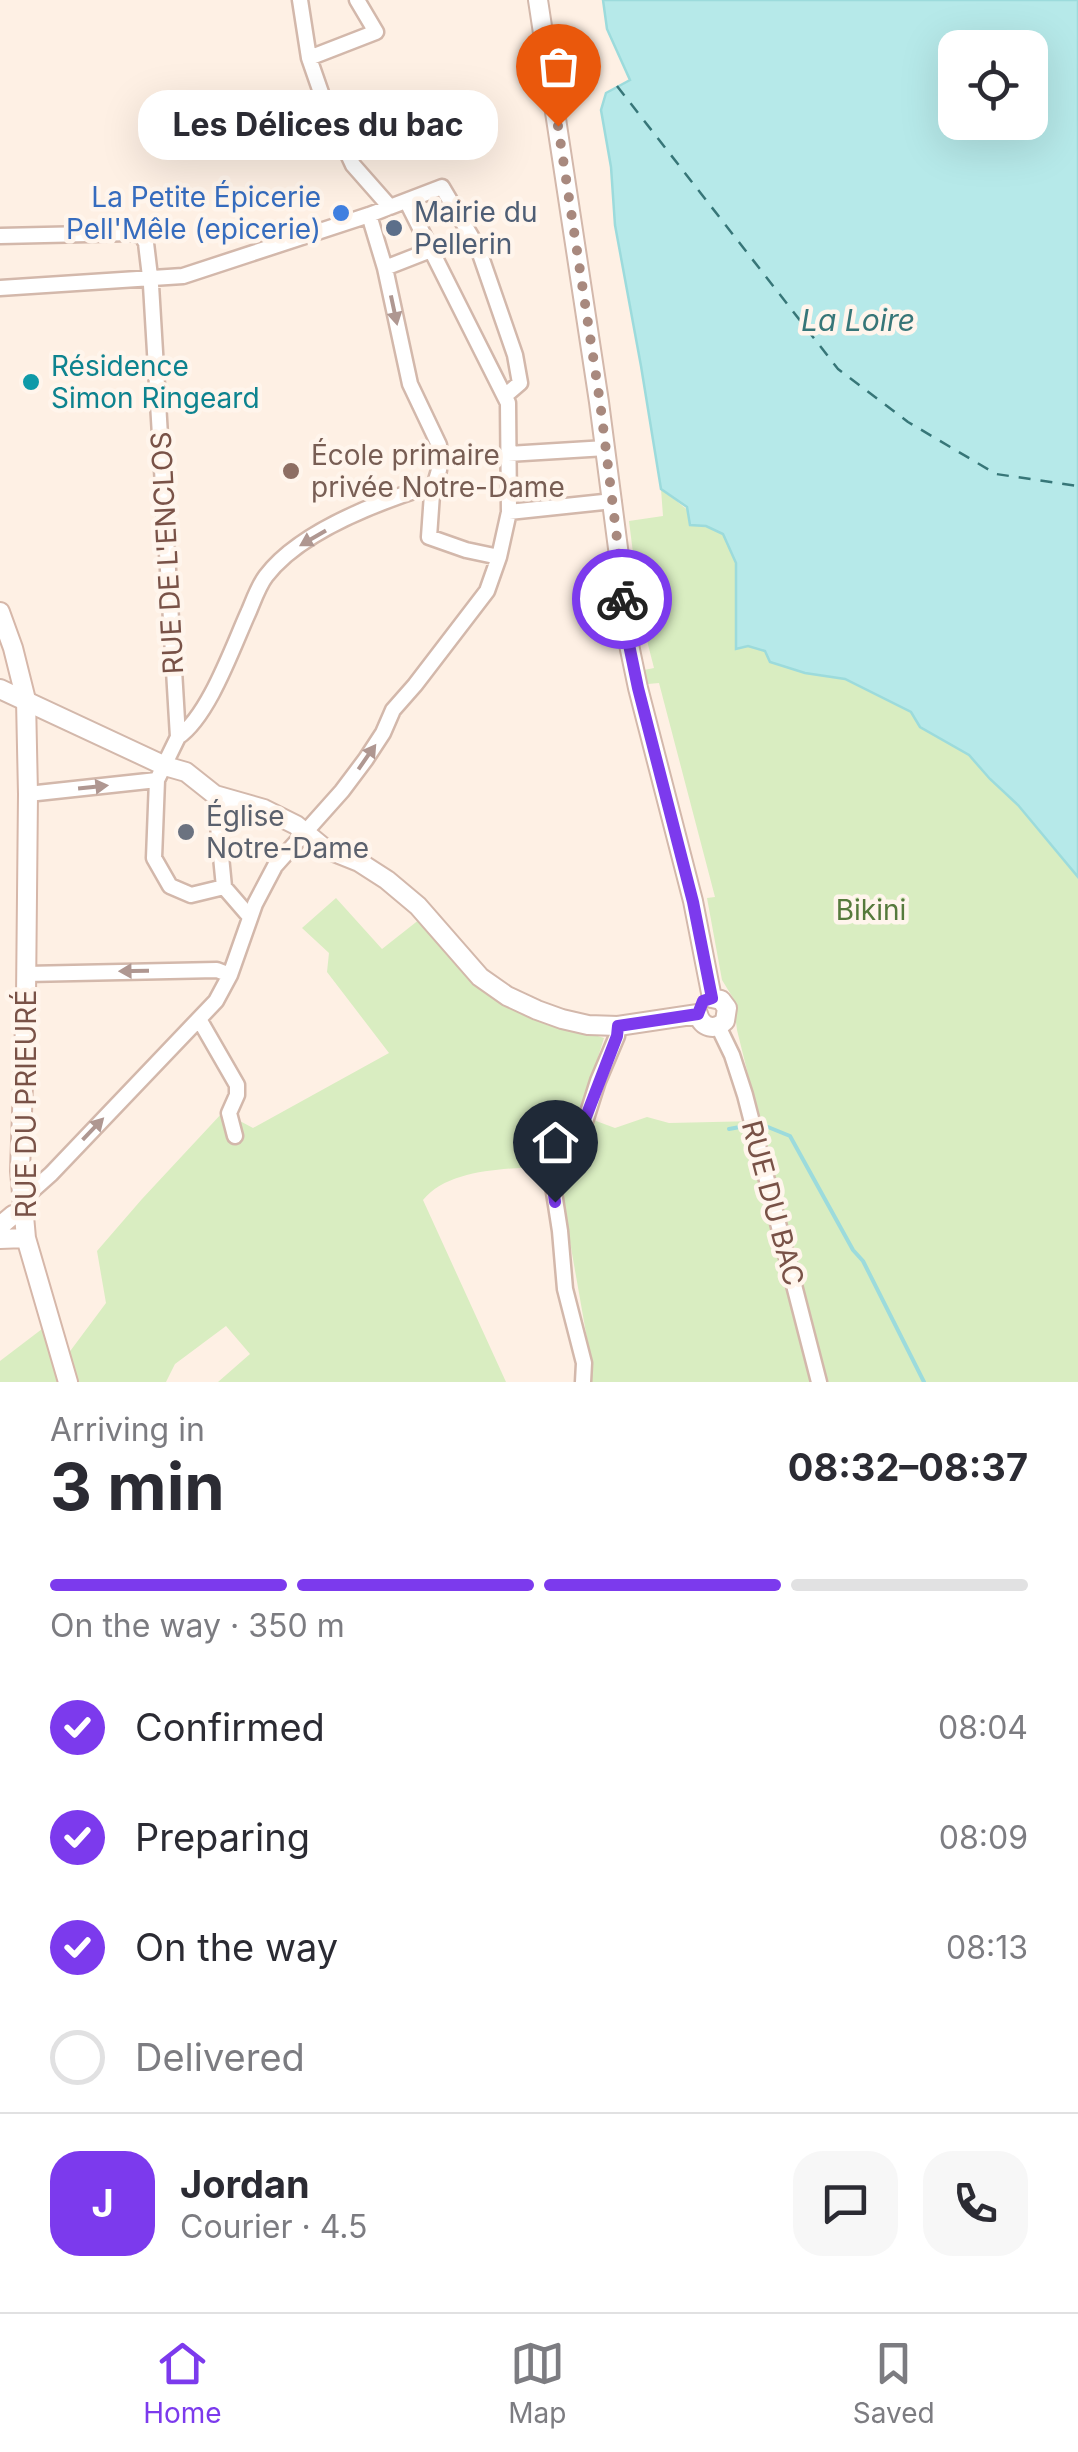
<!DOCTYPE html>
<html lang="en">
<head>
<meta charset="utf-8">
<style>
	body { margin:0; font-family:Inter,sans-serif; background:#f7f7f7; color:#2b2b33; height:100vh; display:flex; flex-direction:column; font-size:38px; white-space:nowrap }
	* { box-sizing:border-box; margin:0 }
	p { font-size:32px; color:#7c7c81 }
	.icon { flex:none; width:55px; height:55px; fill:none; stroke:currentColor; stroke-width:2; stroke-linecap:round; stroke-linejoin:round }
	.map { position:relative; height:1382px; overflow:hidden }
	.drawer { display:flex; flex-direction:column; background:#fff; flex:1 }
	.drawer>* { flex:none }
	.buttons { position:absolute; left:938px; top:30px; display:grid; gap:20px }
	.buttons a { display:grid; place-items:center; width:110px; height:110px; border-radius:20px; background:#fff; box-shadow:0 10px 40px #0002; font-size:50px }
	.pin { position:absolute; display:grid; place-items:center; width:85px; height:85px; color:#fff; margin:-102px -42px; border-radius:50% 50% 50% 0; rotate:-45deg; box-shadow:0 0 10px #0007 }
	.pin .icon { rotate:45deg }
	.courier { position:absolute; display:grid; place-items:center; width:100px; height:100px; margin:-50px; border:8px solid #7c3aed; border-radius:50%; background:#fff; color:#222; box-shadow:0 2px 12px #0007 }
	.bubble { position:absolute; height:70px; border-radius:30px; background:#fff; box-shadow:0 10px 40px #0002; font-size:32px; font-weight:700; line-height:70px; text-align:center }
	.headline em { font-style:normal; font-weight:700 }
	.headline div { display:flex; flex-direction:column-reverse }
	.headline { display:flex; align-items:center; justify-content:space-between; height:170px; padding:0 50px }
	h1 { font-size:65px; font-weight:700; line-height:75px }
	.bar { display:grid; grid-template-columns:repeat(4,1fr); gap:15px 10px; align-content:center; height:120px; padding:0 50px }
	.bar i { height:12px; border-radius:8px; background:#e1e1e2 }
	.bar .active { background:#7c3aed }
	.bar p { grid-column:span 4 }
	.line { display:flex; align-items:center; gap:25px; padding:0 50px; border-top:2px solid #e1e1e2 }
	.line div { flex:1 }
	.round { display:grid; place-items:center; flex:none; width:105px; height:105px; border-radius:30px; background:#f7f7f7 }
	ol { padding:0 50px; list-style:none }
	li { display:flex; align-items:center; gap:30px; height:110px }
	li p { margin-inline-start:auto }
	li .icon { padding:10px; border-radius:50%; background:#7c3aed; color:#fff; stroke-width:4 }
	li:last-child { color:#7c7c81 }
	li i { width:55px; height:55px; border:5px solid #e1e1e2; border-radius:50% }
	.menu { display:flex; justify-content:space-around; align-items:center; height:140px; border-top:2px solid #e1e1e2; background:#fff; font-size:28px; color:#7c7c81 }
	.menu a { display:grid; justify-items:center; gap:5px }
	.menu .active { color:#7c3aed }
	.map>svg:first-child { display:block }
</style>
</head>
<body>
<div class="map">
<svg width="1078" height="1382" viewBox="0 0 1078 1382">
	<rect width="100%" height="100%" fill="#fef0e4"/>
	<path fill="#d9edc1" d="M 661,489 C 682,504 700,523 723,533 L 736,563 L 736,649 L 748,646 L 765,651 L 770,662 L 805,673 L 845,679 L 911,712 L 920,727 L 969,755 L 990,779 L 1018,805 L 1078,877 L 1078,1382 L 588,1382 L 589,1350 L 560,1185 L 552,1166 C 512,1169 450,1167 423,1200 L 506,1382 L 218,1382 L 250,1354 L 226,1326 L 175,1364 L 166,1382 L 75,1382 L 68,1354 L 106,1303 L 97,1251 L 142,1199 L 223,1112 L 253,1128 L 389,1053 L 327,972 L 329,953 L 302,928 L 336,898 L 382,949 L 420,919 L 544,1019 L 604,1038 L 580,1115 L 615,1128 L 647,1117 L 669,1123 L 757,1121 L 758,1115 L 737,1030 L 733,998 L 722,980 L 707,898 L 715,897 L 659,683 L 648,684 L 644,670 L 654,668 L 641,617 L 629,521 L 663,516 Z
		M 42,1329 L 58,1382 L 0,1382 L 0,1361 Z"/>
	<path fill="#b6e9e9" stroke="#9cdbdc" stroke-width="2.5" fill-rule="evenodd" d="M 603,0 L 1078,0 L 1078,877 L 1018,805 L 990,779 L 969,755 L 920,727 L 911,712 L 845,679 L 805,673 L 770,662 L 765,651 L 748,646 L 736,649 L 736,563 L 723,534 L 706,526 L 690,525 L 687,507 L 661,489 L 641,366 L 615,225 L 611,167 L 601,110 L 606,93 L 630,80 L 607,29 ZM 955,48 L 1030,48 L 1030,122 L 955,122 Z"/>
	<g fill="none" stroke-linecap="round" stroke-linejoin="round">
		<path stroke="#9cdbdc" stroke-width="4" d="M 763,1125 L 790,1136 L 853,1250 L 863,1261 L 924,1382
			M 729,1129 L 740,1127"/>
		<path stroke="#377678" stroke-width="2.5" stroke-dasharray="12 10" stroke-linecap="butt" d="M 617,86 L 838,369 L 908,422 L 996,474 L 1078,486"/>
		<defs>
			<path id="minor" d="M 300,0 L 309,58 L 326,107 L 353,165 L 390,207
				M 309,58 L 376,32 L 357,0
				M 0,236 L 133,233 L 142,236 L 146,243 L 151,285 L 178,737 L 157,780 L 154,858 L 170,886 L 191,895 L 224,887
				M 385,268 L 431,250
				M 0,288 L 183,276 L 369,215 L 442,187 L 478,248 L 515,355 L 520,383 L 506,395
				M 507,454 L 606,448
				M 432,494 L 429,537 L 466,550 L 499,557
				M 509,512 L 613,501
				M 178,737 C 209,716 233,646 249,611 C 254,599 259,585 266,576 C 298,534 371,505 420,489 L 432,494 L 439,470 L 439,445 L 410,384 L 385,268 L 369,215
				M 28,794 L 157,780
				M 215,795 L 224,887 L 250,917
				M 26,974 L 217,970 L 230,975
				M 199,1019 L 237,1085 L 237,1095 L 229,1113 L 235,1136
				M 718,1026 L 732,1055 L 745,1095 L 819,1382
				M 21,1193 L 33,1190 L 51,1174 L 216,1001 L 230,975 L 255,904 L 275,866 L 342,791 L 366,759 L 383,733 L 393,710 L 415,685 L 487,591 L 499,557 L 509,512 L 508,403 L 407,202
				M 583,1382 L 584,1363 L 565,1289 L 560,1231 L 551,1173 L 585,1122 L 598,1081 L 617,1036 L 618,1026"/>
			<path id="tertiary" d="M 538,0 L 599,402 L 622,579 L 623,616 L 638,688 L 693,901 L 712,998
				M 0,689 L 165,766 L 186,772 L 215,795 L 264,809 L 296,825 L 324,848 L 359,862 L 387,880 L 418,906 L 480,977 L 507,996 L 537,1010 L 562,1019 L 588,1025 L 618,1026 L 698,1014
				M 698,1014 C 702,1028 715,1031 725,1021 L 727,1008 L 721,1000 L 712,998"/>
			<path id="secondary" d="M 0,612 L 13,648 L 26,700 L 28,794 L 26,996 L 20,1171 L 26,1238 L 68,1382
				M 0,1226 L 13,1215 L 23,1214
				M 0,1239 L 26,1238"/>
		</defs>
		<use href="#minor" stroke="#d3b8ab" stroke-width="19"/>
		<use href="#tertiary" stroke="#d3b8ab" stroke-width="22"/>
		<use href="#secondary" stroke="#d6b7a9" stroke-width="22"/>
		<use href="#minor" stroke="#fff" stroke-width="14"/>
		<use href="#tertiary" stroke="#fff" stroke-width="18"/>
		<use href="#secondary" stroke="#fff" stroke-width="18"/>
	</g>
	<defs><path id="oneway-solid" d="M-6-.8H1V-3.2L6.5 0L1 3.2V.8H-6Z" transform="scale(2.5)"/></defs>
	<g fill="#af9791">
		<use href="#oneway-solid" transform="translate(394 310) rotate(78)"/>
		<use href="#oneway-solid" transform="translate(313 538) rotate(150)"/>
		<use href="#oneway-solid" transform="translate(367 757) rotate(-55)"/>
		<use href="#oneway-solid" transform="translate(93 787) rotate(-6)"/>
		<use href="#oneway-solid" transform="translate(134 971) rotate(179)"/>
		<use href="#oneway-solid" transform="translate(93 1129) rotate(-46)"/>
	</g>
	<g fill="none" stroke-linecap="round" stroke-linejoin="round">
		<path stroke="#a8897e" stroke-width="10" stroke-dasharray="0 18" d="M 558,126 L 600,402 L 622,579 L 622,599"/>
		<path stroke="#7c3aed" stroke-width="12" d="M 555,1202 L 551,1173 L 584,1122 L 617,1036 L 618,1026 L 698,1014 L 703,1001 L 712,998 L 693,902 L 638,688 L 623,616 L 622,599"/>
	</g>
	<circle fill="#3f7fe0" stroke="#fff5ec" stroke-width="4" cx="341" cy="213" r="10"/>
	<circle fill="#5c6f8a" stroke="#fff5ec" stroke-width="4" cx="394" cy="228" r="10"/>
	<circle fill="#0f9aa8" stroke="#fff5ec" stroke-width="4" cx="31" cy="382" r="10"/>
	<circle fill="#8d6e63" stroke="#fff5ec" stroke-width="4" cx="291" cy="471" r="10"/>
	<circle fill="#6b7280" stroke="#fff5ec" stroke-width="4" cx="186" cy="832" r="10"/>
	<g text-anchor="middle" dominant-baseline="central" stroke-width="9" stroke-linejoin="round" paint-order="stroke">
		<g font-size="28" fill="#366cbe" stroke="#fff5ec" text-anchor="end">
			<text x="321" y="197">La Petite Épicerie<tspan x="321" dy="32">Pell'Mêle (epicerie)</tspan></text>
		</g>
		<g font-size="28" fill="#4e5e75" stroke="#fff5ec" text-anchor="start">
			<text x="414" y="212">Mairie du<tspan x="414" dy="32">Pellerin</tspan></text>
		</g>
		<g font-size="28" fill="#0d838f" stroke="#fff5ec" text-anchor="start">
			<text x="51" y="366">Résidence<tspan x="51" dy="32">Simon Ringeard</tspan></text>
		</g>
		<g font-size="28" fill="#785e54" stroke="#fff5ec" text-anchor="start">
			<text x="311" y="455">École primaire<tspan x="311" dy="32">privée Notre-Dame</tspan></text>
		</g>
		<g font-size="28" fill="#795247" stroke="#fff5ec">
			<text transform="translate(167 553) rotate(-93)">RUE DE L'ENCLOS</text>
			<text transform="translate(26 1104) rotate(-90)">RUE DU PRIEURÉ</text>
			<text transform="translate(773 1203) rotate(75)">RUE DU BAC</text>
		</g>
		<g font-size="28" fill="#5b616d" stroke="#fff5ec" text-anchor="start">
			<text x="206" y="816">Église<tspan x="206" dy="32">Notre-Dame</tspan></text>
		</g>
		<g font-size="28" fill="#567a3c" stroke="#fff5ec">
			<text x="871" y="910">Bikini</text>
		</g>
		<g font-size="30" font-style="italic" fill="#377678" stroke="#fff5ec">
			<text x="858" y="320">La Loire</text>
		</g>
	</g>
</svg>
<div class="buttons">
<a><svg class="icon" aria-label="locate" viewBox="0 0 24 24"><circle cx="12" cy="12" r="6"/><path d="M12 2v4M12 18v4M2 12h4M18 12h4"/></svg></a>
</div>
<div class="pin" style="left:558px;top:126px;background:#ea580c"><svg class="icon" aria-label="bag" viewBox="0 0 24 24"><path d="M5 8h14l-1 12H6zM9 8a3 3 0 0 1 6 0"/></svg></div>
<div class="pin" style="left:555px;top:1202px;background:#1f2937"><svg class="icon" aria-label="home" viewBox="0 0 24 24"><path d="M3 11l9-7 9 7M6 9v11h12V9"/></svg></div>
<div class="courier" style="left:622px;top:599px"><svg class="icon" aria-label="bike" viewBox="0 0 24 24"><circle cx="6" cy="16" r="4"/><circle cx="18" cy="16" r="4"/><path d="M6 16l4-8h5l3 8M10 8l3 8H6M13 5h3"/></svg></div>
<div class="bubble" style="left:138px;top:90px;width:360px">Les Délices du bac</div>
</div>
<section class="drawer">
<div class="headline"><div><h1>3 min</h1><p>Arriving in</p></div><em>08:32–08:37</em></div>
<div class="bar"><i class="active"></i><i class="active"></i><i class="active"></i><i></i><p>On the way · 350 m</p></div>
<ol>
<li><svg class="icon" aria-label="check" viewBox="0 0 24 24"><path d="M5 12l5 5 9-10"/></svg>Confirmed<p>08:04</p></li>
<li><svg class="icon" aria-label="check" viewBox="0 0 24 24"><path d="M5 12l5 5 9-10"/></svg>Preparing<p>08:09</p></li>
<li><svg class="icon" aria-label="check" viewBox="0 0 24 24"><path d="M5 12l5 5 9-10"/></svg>On the way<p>08:13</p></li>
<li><i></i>Delivered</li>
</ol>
<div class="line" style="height:180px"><b class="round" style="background:#7c3aed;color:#fff">J</b><div><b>Jordan</b><p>Courier · 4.5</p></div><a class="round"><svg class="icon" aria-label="chat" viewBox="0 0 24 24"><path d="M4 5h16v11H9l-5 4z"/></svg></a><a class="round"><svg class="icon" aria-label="phone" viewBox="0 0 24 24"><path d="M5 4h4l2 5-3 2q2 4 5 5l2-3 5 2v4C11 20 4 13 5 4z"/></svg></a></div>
</section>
<nav class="menu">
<a class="active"><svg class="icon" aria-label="home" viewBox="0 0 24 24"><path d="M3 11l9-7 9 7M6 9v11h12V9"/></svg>Home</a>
<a><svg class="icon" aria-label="map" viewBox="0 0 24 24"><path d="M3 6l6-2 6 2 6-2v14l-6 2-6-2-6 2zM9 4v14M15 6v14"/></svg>Map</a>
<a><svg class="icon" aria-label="saved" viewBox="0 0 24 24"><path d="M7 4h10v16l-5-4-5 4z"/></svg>Saved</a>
</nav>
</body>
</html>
